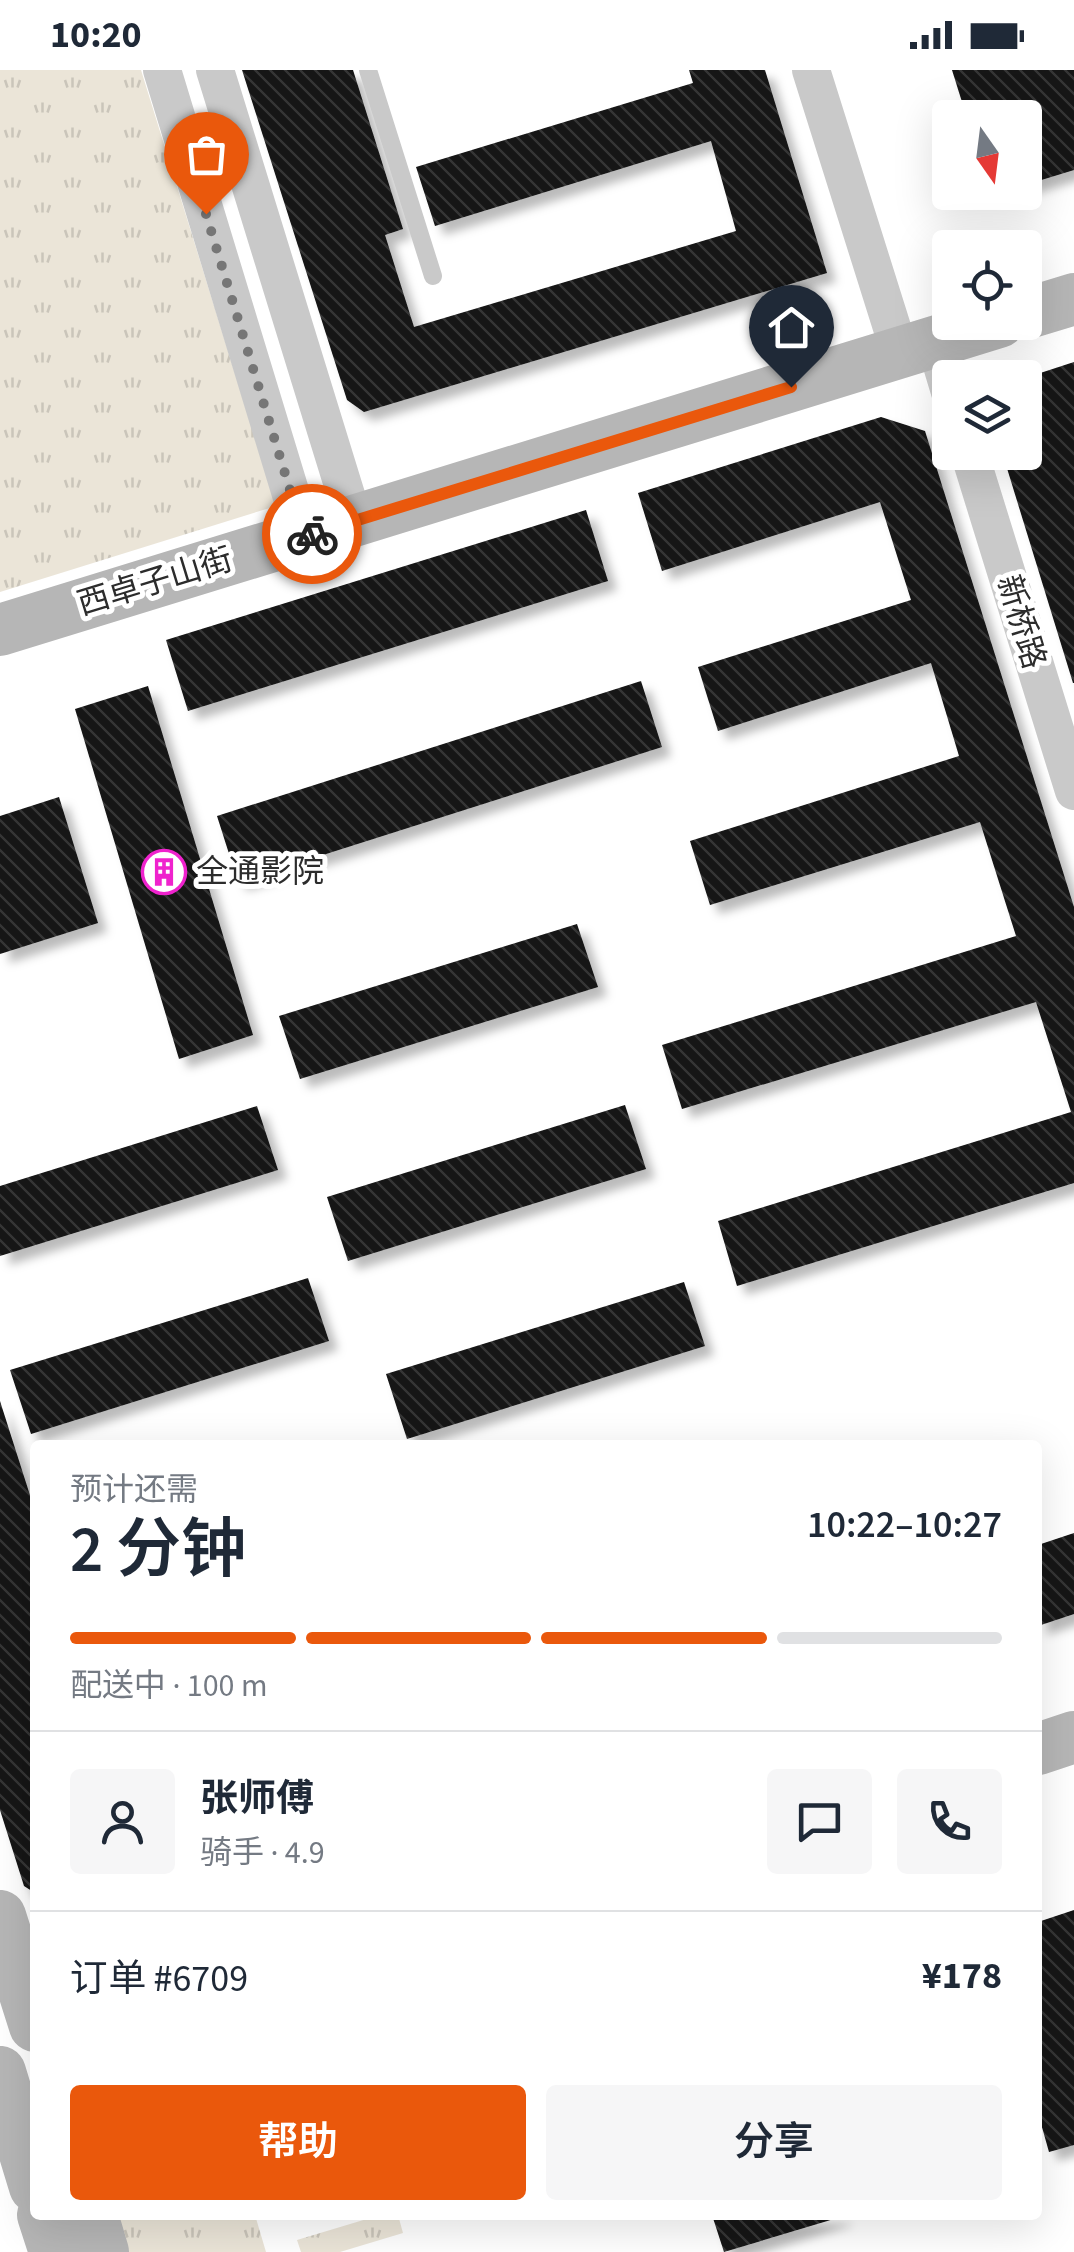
<!DOCTYPE html>
<html lang="zh">
<head>
<meta charset="utf-8">
<style>
	body { margin:0; font-family:"Source Sans 3","Noto Sans SC",sans-serif; background:#f6f6f7; color:#1f2937; height:100vh; display:flex; flex-direction:column; font-size:38px; white-space:nowrap }
	* { box-sizing:border-box; margin:0 }
	p { font-size:32px; color:#747a83 }
	.icon { flex:none; width:55px; height:55px; fill:none; stroke:currentColor; stroke-width:2; stroke-linecap:round; stroke-linejoin:round }
	.map { position:relative; flex:1; overflow:hidden }
	.sheet { position:absolute; left:30px; top:1370px; width:1012px; height:780px; display:flex; flex-direction:column; background:#fff; border-radius:10px; box-shadow:0 10px 40px #0002 }
	.sheet>* { flex:none }
	.needle { width:65px; rotate:166deg }
	.controls { position:absolute; left:932px; top:30px; display:grid; gap:20px }
	.controls a { display:grid; place-items:center; width:110px; height:110px; border-radius:10px; background:#fff; box-shadow:0 10px 40px #0002; font-size:50px }
	.pin { position:absolute; display:grid; place-items:center; width:85px; height:85px; color:#fff; margin:-102px -42px; border-radius:50% 50% 50% 0; rotate:-45deg; box-shadow:0 0 10px #0007 }
	.pin .icon { rotate:45deg }
	.courier { position:absolute; display:grid; place-items:center; width:100px; height:100px; margin:-50px; border:8px solid #ea580c; border-radius:50%; background:#fff; color:#222; box-shadow:0 2px 12px #0007 }
	.head em { font-style:normal; font-weight:600 }
	.head div { display:flex; flex-direction:column-reverse }
	.head { display:flex; align-items:center; justify-content:space-between; height:170px; padding:0 40px }
	h1 { font-size:65px; font-weight:600; line-height:75px }
	.bar { display:grid; grid-template-columns:repeat(4,1fr); gap:15px 10px; align-content:center; height:120px; padding:0 40px }
	.bar i { height:12px; border-radius:8px; background:#e0e1e3 }
	.bar .selected { background:#ea580c }
	.bar p { grid-column:span 4 }
	.line { display:flex; align-items:center; gap:25px; padding:0 40px; border-top:2px solid #e0e1e3 }
	.line div { flex:1 }
	.round { display:grid; place-items:center; flex:none; width:105px; height:105px; border-radius:10px; background:#f6f6f7 }
	.action { display:flex; gap:20px; margin-top:auto; padding:20px 40px }
	.action a { flex:1; height:115px; border-radius:10px; background:#ea580c; color:#fff; font-size:40px; font-weight:600; line-height:115px; text-align:center }
	.action a+a { background:#f6f6f7; color:#1f2937 }
	.status { display:flex; justify-content:space-between; align-items:center; height:70px; padding:0 50px; background:#fff; direction:ltr }
	.status svg { height:28px; fill:currentColor }
	.map>svg:first-child { display:block }
</style>
</head>
<body>
<div class="status"><b>10:20</b><svg viewBox="0 0 49 12"><path d="M0 12V9h3v3zM5 12V6h3v6zM10 12V3h3v9zM15 12V0h3v12zM26 1h20v11H26zM47 4h2v5h-2z"/></svg></div>
<div class="map">
<svg width="1074" height="2182" viewBox="0 0 1074 2182">
	<defs>
		<pattern id="grass-tufts" width="24" height="20" patternUnits="userSpaceOnUse" patternTransform="scale(2.5)"><rect width="24" height="20" fill="#ebe5d8"/><path d="M3 7l-1-3M5 7V3M7 7l1-3M15 17l-1-3M17 17v-4M19 17l1-3" fill="none" stroke="#cac5ba"/></pattern>
		<pattern id="building-back-hatch" width="6" height="6" patternUnits="userSpaceOnUse" patternTransform="scale(2.5)"><rect width="6" height="6" fill="#131313"/><path d="M-1 5l2 2M0 0l6 6M5-1l2 2" fill="none" stroke="#363636"/></pattern>
		<filter id="shadow"><feDropShadow dx="9" dy="9" stdDeviation="5" flood-color="#0004"/></filter>
	</defs>
	<rect width="100%" height="100%" fill="#fff"/>
	<path fill="url(#grass-tufts)" d="M 0,0 L 141,0 L 276,436 L 0,522 Z
		M 114,2145 L 255,2145 L 266,2182 L 125,2182 Z
		M 380,2145 L 398,2145 L 403,2163 L 340,2182 L 301,2182 L 297,2170 Z"/>
	<path fill="url(#building-back-hatch)" filter="url(#shadow)" d="M 242,0 L 353,0 L 403,159 L 385,165 L 414,257 L 736,161 L 711,71 L 435,156 L 416,97 L 693,13 L 689,0 L 765,0 L 827,203 L 364,342 L 347,330 Z
		M 952,0 L 1074,0 L 1074,100 L 1025,115 L 1025,48 L 967,48 Z
		M 1074,292 L 1074,613 L 1073,613 L 1002,382 L 1025,382 L 1025,308 Z
		M 881,347 L 925,361 L 1074,837 L 1074,1113 L 737,1216 L 718,1151 L 1071,1042 L 1036,932 L 682,1039 L 662,975 L 1016,866 L 980,752 L 710,835 L 690,771 L 959,686 L 931,593 L 718,661 L 698,597 L 911,530 L 880,432 L 662,501 L 638,423 Z
		M 586,440 L 608,511 L 188,641 L 166,570 Z
		M 641,611 L 662,677 L 238,812 L 217,746 Z
		M 148,616 L 253,965 L 179,989 L 75,639 Z
		M 59,727 L 98,853 L 0,884 L 0,746 Z
		M 577,854 L 598,917 L 300,1009 L 279,946 Z
		M 625,1035 L 646,1099 L 348,1191 L 327,1127 Z
		M 257,1036 L 278,1100 L 0,1186 L 0,1116 Z
		M 308,1208 L 329,1271 L 31,1364 L 10,1300 Z
		M 684,1212 L 705,1276 L 407,1369 L 386,1304 Z
		M 0,1331 L 35,1441 L 35,1823 L 24,1816 L 0,1740 Z
		M 1074,1463 L 1074,1544 L 1038,1556 L 1038,1475 Z
		M 1074,1840 L 1074,2075 L 1049,2082 L 1038,2043 L 1038,1852 Z
		M 712,2145 L 844,2145 L 844,2146 L 724,2182 Z"/>
	<g fill="none" stroke-linecap="round" stroke-linejoin="round">
		<path stroke="#c9c9c9" stroke-width="18" d="M 368,0 L 433,206"/>
		<path stroke="#c9c9c9" stroke-width="38" d="M 162,0 L 304,467
			M 215,0 L 354,451
			M 811,0 L 900,283
			M 935,272 L 950,322
			M 969,382 L 1074,721"/>
		<path stroke="#b6b6b6" stroke-width="52" d="M 1025,244 L 1074,229
			M 0,560 L 999,252
			M 1038,1679 L 1074,1667
			M 0,1846 L 35,1956
			M 0,2002 L 35,2117
			M 43,2145 L 55,2182
			M 92,2145 L 103,2182"/>
	</g>
	<g fill="none" stroke-linecap="round" stroke-linejoin="round">
		<path stroke="#767676" stroke-width="10" stroke-dasharray="0 18" d="M 206,144 L 304,466 L 312,464"/>
		<path stroke="#ea580c" stroke-width="12" d="M 312,464 L 791,317"/>
	</g>
	<defs>
		<symbol id="building-ring" viewBox="-11 -11 22 22"><circle r="9.5" fill="#fff" stroke="#ef22cd" stroke-width="1.5"/><path d="M-4-6H4V6H1V3H-1V6H-4ZM-2.5-4.3h1.7v1.8h-1.7ZM.8-4.3h1.7v1.8H.8ZM-2.5-1h1.7V.8h-1.7ZM.8-1h1.7V.8H.8Z" fill="#ef22cd"/></symbol>
	</defs>
	<g fill-rule="evenodd">
		<use href="#building-ring" x="139" y="777" width="50" height="50"/>
	</g>
	<g text-anchor="middle" dominant-baseline="central" stroke-width="10" stroke-linejoin="round" paint-order="stroke">
		<g font-size="32" fill="#2c2c2c" stroke="#fff">
			<text transform="translate(155 512) rotate(-17)">西卓子山街</text>
			<text transform="translate(1021 552) rotate(73)">新桥路</text>
		</g>
		<g font-size="32" fill="#2c2c2c" stroke="#fff" text-anchor="start">
			<text x="196" y="802">全通影院</text>
		</g>
	</g>
</svg>
<div class="controls">
<a><svg class="needle" viewBox="-14 -14 28 28"><path d="M0-13l5 13h-10z" fill="#e53935"/><path d="M0 13l5-13h-10z" fill="#747a83"/></svg></a>
<a><svg class="icon" aria-label="locate" viewBox="0 0 24 24"><circle cx="12" cy="12" r="6"/><path d="M12 2v4M12 18v4M2 12h4M18 12h4"/></svg></a>
<a><svg class="icon" aria-label="layers" viewBox="0 0 24 24"><path d="M12 4l9 5-9 5-9-5zM3 14l9 5 9-5"/></svg></a>
</div>
<div class="pin" style="left:206px;top:144px;background:#ea580c"><svg class="icon" aria-label="bag" viewBox="0 0 24 24"><path d="M5 8h14l-1 12H6zM9 8a3 3 0 0 1 6 0"/></svg></div>
<div class="pin" style="left:791px;top:317px;background:#1f2937"><svg class="icon" aria-label="home" viewBox="0 0 24 24"><path d="M3 11l9-7 9 7M6 9v11h12V9"/></svg></div>
<div class="courier" style="left:312px;top:464px"><svg class="icon" aria-label="bike" viewBox="0 0 24 24"><circle cx="6" cy="16" r="4"/><circle cx="18" cy="16" r="4"/><path d="M6 16l4-8h5l3 8M10 8l3 8H6M13 5h3"/></svg></div>
<section class="sheet">
<div class="head"><div><h1>2 分钟</h1><p>预计还需</p></div><em>10:22–10:27</em></div>
<div class="bar"><i class="selected"></i><i class="selected"></i><i class="selected"></i><i></i><p>配送中 · 100 m</p></div>
<div class="line" style="height:180px"><a class="round"><svg class="icon" aria-label="person" viewBox="0 0 24 24"><circle cx="12" cy="8" r="4"/><path d="M4 21q1-7 8-7t8 7"/></svg></a><div><b>张师傅</b><p>骑手 · 4.9</p></div><a class="round"><svg class="icon" aria-label="chat" viewBox="0 0 24 24"><path d="M4 5h16v11H9l-5 4z"/></svg></a><a class="round"><svg class="icon" aria-label="phone" viewBox="0 0 24 24"><path d="M5 4h4l2 5-3 2q2 4 5 5l2-3 5 2v4C11 20 4 13 5 4z"/></svg></a></div>
<div class="line" style="height:130px"><div>订单 #6709</div><b>¥178</b></div>
<div class="action"><a>帮助</a><a>分享</a></div>
</section>
</div>
</body>
</html>
